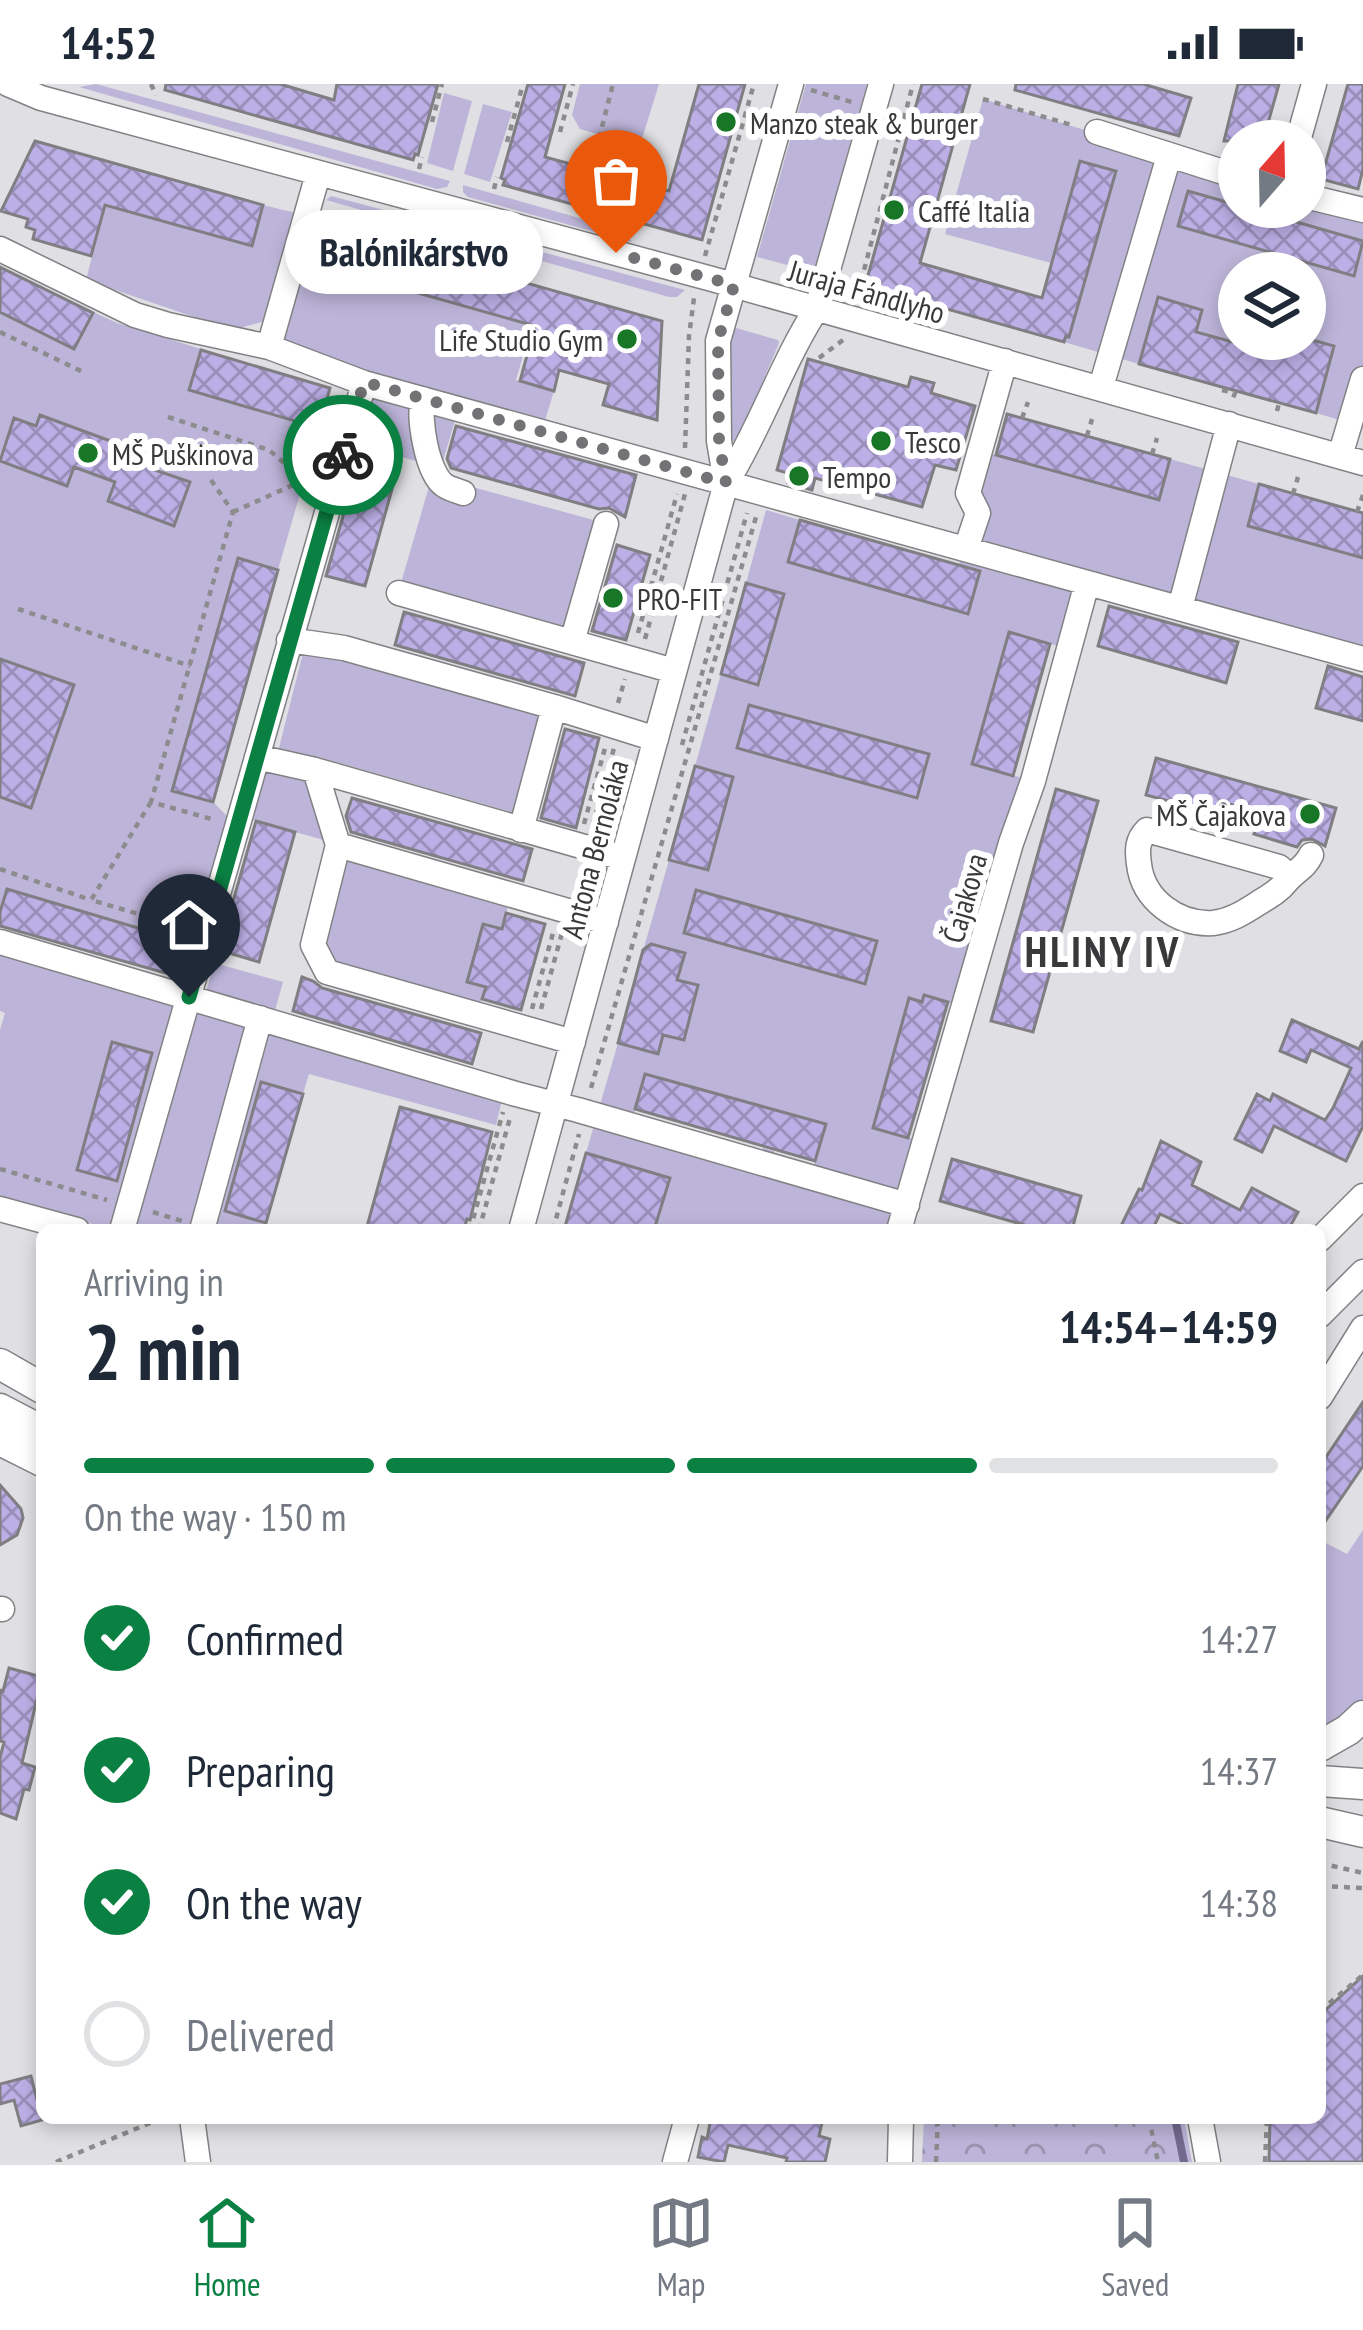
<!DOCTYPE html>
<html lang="en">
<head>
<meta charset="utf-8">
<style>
	body { margin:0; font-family:"PT Sans Narrow",sans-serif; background:#f6f6f7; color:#1f2937; height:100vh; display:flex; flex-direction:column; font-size:45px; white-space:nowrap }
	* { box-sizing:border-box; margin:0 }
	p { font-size:39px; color:#747a83 }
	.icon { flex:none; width:66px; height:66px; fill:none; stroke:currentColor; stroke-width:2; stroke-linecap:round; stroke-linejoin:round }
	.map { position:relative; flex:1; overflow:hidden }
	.sheet { position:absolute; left:36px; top:1140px; width:1290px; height:900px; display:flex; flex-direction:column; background:#fff; border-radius:18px; box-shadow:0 6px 18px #0003 }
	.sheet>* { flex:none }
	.needle { width:78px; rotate:20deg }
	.controls { position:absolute; left:1218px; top:36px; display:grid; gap:24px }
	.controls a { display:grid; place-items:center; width:108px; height:108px; border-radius:50%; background:#fff; box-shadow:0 6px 18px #0003; font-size:60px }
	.pin { position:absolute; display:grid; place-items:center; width:102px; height:102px; color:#fff; margin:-123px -51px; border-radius:50% 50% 50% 0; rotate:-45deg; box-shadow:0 0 12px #0007 }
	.pin .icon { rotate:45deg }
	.courier { position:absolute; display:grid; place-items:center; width:120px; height:120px; margin:-60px; border:9px solid #0b8043; border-radius:50%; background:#fff; color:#222; box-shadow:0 3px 15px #0007 }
	.bubble { position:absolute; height:84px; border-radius:42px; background:#fff; box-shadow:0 6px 18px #0003; font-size:39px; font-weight:600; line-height:84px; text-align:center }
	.head em { font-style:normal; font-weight:600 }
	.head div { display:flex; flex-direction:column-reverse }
	.head { display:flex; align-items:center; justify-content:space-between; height:204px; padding:0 48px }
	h1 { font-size:78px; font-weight:600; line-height:90px }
	.bar { display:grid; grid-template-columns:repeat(4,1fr); gap:18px 12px; align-content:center; height:144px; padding:0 48px }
	.bar i { height:15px; border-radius:9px; background:#e0e1e3 }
	.bar .on { background:#0b8043 }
	.bar p { grid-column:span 4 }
	ol { padding:0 48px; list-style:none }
	li { display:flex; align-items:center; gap:36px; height:132px }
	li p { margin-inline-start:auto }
	li .icon { padding:12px; border-radius:50%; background:#0b8043; color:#fff; stroke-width:4 }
	li:last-child { color:#747a83 }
	li i { width:66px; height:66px; border:6px solid #e0e1e3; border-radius:50% }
	.status { display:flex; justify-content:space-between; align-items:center; height:84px; padding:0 60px; background:#fff; direction:ltr }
	.status svg { height:33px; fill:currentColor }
	.tab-bar { display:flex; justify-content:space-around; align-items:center; height:168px; border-top:3px solid #e0e1e3; background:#fff; font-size:33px; color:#747a83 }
	.tab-bar a { display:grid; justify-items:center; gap:6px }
	.tab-bar .on { color:#0b8043 }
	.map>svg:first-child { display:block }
</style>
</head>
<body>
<div class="status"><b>14:52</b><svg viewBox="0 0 49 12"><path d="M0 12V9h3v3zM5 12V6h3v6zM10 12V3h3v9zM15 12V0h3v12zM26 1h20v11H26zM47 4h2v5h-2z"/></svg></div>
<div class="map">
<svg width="1363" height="2078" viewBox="0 0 1363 2078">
	<defs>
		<pattern id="park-crowns" width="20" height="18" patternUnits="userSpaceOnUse" patternTransform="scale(3)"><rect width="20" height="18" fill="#bdb5d9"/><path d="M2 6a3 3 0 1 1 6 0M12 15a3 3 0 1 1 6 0" fill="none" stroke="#9b94b1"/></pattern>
		<pattern id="building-cross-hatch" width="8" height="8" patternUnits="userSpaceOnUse" patternTransform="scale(3)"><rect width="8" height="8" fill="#bcafe6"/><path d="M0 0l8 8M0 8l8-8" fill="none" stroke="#9a8fbb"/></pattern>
	</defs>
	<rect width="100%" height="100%" fill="#e0dfe3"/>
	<path fill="#bdb5d9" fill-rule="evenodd" d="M 96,0 L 450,97 L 447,103 L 437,105 L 79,3 Z
		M 580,0 L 659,0 L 642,55 L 632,60 L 580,45 L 572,31 Z
		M 806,0 L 867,0 L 814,188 L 757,173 Z
		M 444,9 L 472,17 L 453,87 L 427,79 Z
		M 983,15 L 1239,93 L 1239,122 L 1188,107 L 1178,142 L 1354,192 L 1363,161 L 1363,343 L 1316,329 L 1334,263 L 1305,254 L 1305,189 L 1239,189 L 1239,255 L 1289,255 L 1284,272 L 1196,248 L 1202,226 L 1139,280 L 1064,258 L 1066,252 L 1069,253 L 1115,87 L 1080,77 L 1051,179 L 945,150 Z
		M 483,20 L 512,28 L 490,98 L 464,90 Z
		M 463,101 L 628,148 L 631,158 L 468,113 L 463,108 Z
		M 331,112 L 685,206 L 677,213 L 669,213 L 326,116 Z
		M 105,121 L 251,162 L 263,121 L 296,129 L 265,237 L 232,246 L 86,196 Z
		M 1243,123 L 1363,127 L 1363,157 Z
		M 314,134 L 352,145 L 341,187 L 532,241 L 516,296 L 554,307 L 543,343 L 280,264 Z
		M 0,228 L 74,265 L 93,228 L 117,239 L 201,265 L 190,306 L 319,344 L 278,486 L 239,475 L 173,707 L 213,718 L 237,742 L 217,814 L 175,855 L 8,805 L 0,828 L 0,713 L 31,724 L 74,602 L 0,575 L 0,378 L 3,370 L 22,385 L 67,402 L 74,383 L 115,398 L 108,418 L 152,434 L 155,428 L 176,436 L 190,399 L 40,332 L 36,342 L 13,335 L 0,372 Z
		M 736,244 L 778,256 L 779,259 L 742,347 L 734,358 L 730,353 L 728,261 L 732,247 Z
		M 376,302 L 458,326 L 441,384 L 359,361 Z
		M 989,369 L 1158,416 L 1170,375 L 1259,400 L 1248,442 L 1363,474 L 1363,568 L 1079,488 L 1058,562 L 1008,549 L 972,679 L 1033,697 L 1011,759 L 964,922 L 924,912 L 922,918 L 909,915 L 873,1043 L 917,1056 L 889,1146 L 789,1146 L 767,1140 L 765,1146 L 654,1146 L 669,1094 L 586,1069 L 618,959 L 658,970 L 663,951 L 684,956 L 698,902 L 677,896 L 682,877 L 660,871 L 659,862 L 650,861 L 646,868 L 643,867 L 669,776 L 709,785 L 733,693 L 695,682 L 721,590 L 760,600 L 785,511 L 746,499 L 766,426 L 800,436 L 789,479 L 827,490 L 829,486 L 839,489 L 839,493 L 916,515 L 918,511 L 928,515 L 928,519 L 967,530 L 980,487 L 959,481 ZM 749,621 L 928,670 L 917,714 L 878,704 L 879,700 L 868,697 L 866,700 L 788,679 L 789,674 L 778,671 L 776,675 L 737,664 ZM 696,806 L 876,857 L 865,899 L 824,888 L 824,884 L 813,881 L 811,885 L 736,863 L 736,860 L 725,857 L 723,860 L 685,849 ZM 645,990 L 825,1040 L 814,1082 L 774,1072 L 774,1067 L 763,1064 L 761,1069 L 684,1047 L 684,1043 L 675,1040 L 673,1044 L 633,1033 Z
		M 432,392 L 601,438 L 571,544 L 401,499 Z
		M 308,549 L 548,623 L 519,730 L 319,673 L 278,668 Z
		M 268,677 L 317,682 L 334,759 L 253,736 Z
		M 346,772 L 509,818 L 502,845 L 467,897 L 486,903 L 480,920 L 335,878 L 323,860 Z
		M 0,865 L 202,923 L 214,879 L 283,898 L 270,944 L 503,1012 L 496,1041 L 309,990 L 303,1010 L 262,998 L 225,1126 L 266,1139 L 264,1146 L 114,1146 L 0,1114 L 0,946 L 5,929 L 0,927 ZM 112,958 L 152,969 L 117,1097 L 77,1086 Z
		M 1363,1446 L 1363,1619 L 1320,1651 L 1320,1456 L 1347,1470 Z"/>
	<path fill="url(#park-crowns)" d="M 924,2034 L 1184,2034 L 1192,2078 L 922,2078 Z"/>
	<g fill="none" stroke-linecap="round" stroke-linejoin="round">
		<path stroke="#72698e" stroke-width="8" d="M 1175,2034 L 1184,2078"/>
	</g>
	<path fill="url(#building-cross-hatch)" stroke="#7f7e82" stroke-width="3" d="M 166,0 L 280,0 L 334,16 L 337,0 L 438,0 L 418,71 L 415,70 L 413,76 L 165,6 Z
		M 528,0 L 565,0 L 545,73 L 669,107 L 699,0 L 745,0 L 702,156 L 503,101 L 505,96 L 501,94 Z
		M 922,0 L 970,0 L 920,179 L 1042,214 L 1080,77 L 1116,87 L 1069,253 L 1066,252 L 1064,258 L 865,202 Z
		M 1016,0 L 1143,0 L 1191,14 L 1179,52 L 1015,6 Z
		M 1238,0 L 1279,0 L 1263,57 L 1224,57 Z
		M 1348,0 L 1363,0 L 1363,85 L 1358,105 L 1321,95 Z
		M 35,57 L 263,121 L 252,162 L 105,121 L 91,172 L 33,155 L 35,146 L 26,143 L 28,135 L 1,127 Z
		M 1188,107 L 1363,157 L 1354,192 L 1178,142 Z
		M 352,145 L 520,193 L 519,197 L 662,237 L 657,336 L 603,321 L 609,300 L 559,286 L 554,307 L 520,297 L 535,242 L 340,187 Z
		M 0,183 L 93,229 L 74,265 L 0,228 Z
		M 1158,213 L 1202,226 L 1196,248 L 1284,272 L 1289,255 L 1309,255 L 1334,262 L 1316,329 L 1139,280 Z
		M 201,266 L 330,304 L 319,344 L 189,306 Z
		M 808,275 L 908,303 L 911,293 L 934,299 L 931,309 L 975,322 L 956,386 L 935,381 L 922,423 L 815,394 L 812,406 L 788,399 L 791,390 L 777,386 Z
		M 1007,330 L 1170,375 L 1159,416 L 996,371 Z
		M 40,331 L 159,375 L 155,386 L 190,398 L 174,442 L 108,417 L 115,398 L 74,383 L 67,402 L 0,377 L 14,334 L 36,342 Z
		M 456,342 L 636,391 L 625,433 L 609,424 L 599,425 L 451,384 L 447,375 Z
		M 363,362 L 401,373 L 365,502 L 326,492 Z
		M 1259,400 L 1363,429 L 1363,474 L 1248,442 Z
		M 800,436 L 980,487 L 968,530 L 788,478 Z
		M 617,461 L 650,471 L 626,556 L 592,547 Z
		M 238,474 L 278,486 L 213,718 L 172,707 Z
		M 746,499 L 784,510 L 758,601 L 721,590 Z
		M 1109,522 L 1238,558 L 1226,599 L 1098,562 Z
		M 404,528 L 584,579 L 575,612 L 395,561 Z
		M 1009,548 L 1050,560 L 1013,692 L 972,680 Z
		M 0,575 L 74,601 L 31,724 L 0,713 Z
		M 1328,582 L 1363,593 L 1363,637 L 1316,624 Z
		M 749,621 L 929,670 L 917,714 L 737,664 Z
		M 565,645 L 599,654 L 576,744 L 541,734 Z
		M 1156,674 L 1336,724 L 1325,762 L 1312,755 L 1302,756 L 1297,763 L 1254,750 L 1261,729 L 1219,717 L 1213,739 L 1166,726 L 1169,717 L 1146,711 Z
		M 695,682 L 733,693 L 708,786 L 669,776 Z
		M 1056,705 L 1098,717 L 1033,948 L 991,937 Z
		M 352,714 L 532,765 L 523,797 L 351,748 L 346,732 Z
		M 256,737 L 295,748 L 259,878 L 219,866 Z
		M 7,805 L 175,855 L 165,889 L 0,842 L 0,828 Z
		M 696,806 L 877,857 L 865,900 L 684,849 Z
		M 506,829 L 545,840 L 521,926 L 482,915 L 486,903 L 467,898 L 483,840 L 502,845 Z
		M 651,860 L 685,869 L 677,896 L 698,901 L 684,956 L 663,951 L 658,970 L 618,959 L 643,866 Z
		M 302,893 L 313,897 L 322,904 L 481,949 L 472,980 L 293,927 Z
		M 924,911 L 948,918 L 908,1054 L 873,1044 L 909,914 L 922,918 Z
		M 1292,936 L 1359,965 L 1363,957 L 1363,1042 L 1346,1077 L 1274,1042 L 1262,1068 L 1235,1055 L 1257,1010 L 1270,1017 L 1273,1010 L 1325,1036 L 1333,1024 L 1351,984 L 1311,966 L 1306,978 L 1280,967 Z
		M 112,958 L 152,969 L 117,1097 L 77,1086 Z
		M 645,990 L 826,1040 L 815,1077 L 635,1025 Z
		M 261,998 L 303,1010 L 266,1139 L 225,1127 Z
		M 400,1023 L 492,1048 L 470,1136 L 467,1135 L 464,1146 L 366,1146 Z
		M 1161,1057 L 1201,1078 L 1192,1101 L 1240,1126 L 1252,1104 L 1298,1128 L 1288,1146 L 1194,1146 L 1160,1130 L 1152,1146 L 1119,1146 L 1139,1105 L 1142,1106 Z
		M 586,1069 L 670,1094 L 654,1146 L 564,1146 Z
		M 952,1075 L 1081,1112 L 1072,1146 L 1042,1146 L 940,1117 Z
		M 1363,1318 L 1363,1382 L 1320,1445 L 1320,1382 Z
		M 0,1401 L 21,1425 L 23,1434 L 17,1451 L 0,1461 Z
		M 9,1584 L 42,1593 L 22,1679 L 35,1683 L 29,1706 L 24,1705 L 16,1735 L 0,1729 L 0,1674 L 4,1658 L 0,1657 L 0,1606 L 3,1607 Z
		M 1363,1892 L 1363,2078 L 1269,2078 L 1270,2034 L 1320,2034 L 1320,1931 Z
		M 31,1992 L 42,2036 L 21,2042 L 14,2016 L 0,2020 L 0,2000 Z
		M 711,2034 L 823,2034 L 819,2052 L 830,2055 L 825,2078 L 786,2078 L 787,2074 L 728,2061 L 724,2078 L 698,2073 L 702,2053 L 707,2055 Z"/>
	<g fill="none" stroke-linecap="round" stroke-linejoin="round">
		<defs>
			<path id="minor" d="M 8,0 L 41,14 L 712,195 L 1363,379
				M 1097,48 L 1239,93
				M 1298,57 L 1314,0
				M 1305,112 L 1363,126
				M 0,165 L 135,231 L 168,241 L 269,263 L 364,299 L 1363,575
				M 269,263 L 318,90
				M 1101,303 L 1169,72
				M 423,315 C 418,334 427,389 444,401 C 449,405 456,406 463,409
				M 1340,372 L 1363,295
				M 726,399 L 719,357 L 718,257 L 791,0
				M 966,465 L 978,429 L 968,409 L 1005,277
				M 399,509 L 674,587
				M 1180,524 L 1229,340
				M 289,556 L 344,564 L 554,623 L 656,655
				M 572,558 L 606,440
				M 257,673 L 315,686 L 623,774
				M 315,686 L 338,761 L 313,861 L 327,888 L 573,958
				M 521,746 L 554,623
				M 338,761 L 606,838
				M 1289,792 L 1279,783 L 1147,746 C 1137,756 1137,766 1139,780 C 1143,816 1178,841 1213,839 C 1230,837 1243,829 1257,820 C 1268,813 1278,808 1286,798 C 1295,787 1305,784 1311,771
				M 0,858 L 516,1010 L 578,1026 L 907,1121
				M 0,1125 L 77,1146
				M 122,1146 L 364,299
				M 202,1146 L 260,934
				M 521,1146 L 726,399 C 761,343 781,280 817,224 L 881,0
				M 899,1146 L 1011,759 L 1033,697 L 1087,499
				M 1320,1155 L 1363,1112
				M 1320,1231 L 1363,1188
				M 1320,1313 L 1363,1244
				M 0,1525 L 2,1525
				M 192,2034 L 198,2078
				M 1200,2034 L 1208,2078
				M 675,2078 L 687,2034
				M 900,2078 L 901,2034"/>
			<path id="major" d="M 0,1280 L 42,1304
				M 0,1325 L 42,1347
				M 0,1356 L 42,1377
				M 1320,1662 L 1348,1646 L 1363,1632
				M 1320,1697 L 1363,1700
				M 1320,1738 L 1363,1748"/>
		</defs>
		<use href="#minor" stroke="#828285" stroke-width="27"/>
		<use href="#major" stroke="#828285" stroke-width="33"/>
		<path stroke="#8c8b8e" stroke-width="4.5" stroke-dasharray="6 6" stroke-linecap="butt" d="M 151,0 L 156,11
			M 811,6 L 852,18
			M 983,15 L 1075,42
			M 432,38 L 442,0
			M 560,48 L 573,0
			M 507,58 L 523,0
			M 596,66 L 613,0
			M 419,85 L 422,73
			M 494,105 L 497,93
			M 705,172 L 754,0
			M 858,209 L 913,0
			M 0,248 L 85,289
			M 819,274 L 843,256
			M 1222,306 L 1235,309 L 1233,314
			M 1277,327 L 1279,319
			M 168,333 L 269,366 L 304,396
			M 1022,334 L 1028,318
			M 1087,352 L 1092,335
			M 685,364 L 689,252 L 694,214
			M 1152,370 L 1157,354
			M 211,396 L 233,428 L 151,718 L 215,736
			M 1293,410 L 1298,393
			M 233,428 L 313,392
			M 1357,428 L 1363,411
			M 18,525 L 190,582
			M 638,549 L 677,410
			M 645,555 L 685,410
			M 618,619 L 625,595
			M 682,661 L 747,429
			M 151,718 L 91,816 L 155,835 L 189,824
			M 584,740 L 605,664
			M 593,740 L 614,664
			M 0,785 L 91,816
			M 532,925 L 553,849
			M 541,925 L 562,849
			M 591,1004 L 756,433
			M 0,1085 L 107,1116
			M 153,1128 L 182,1137
			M 470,1146 L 503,1028
			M 479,1146 L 510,1034
			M 553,1146 L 579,1050
			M 1320,1779 L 1363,1789
			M 1320,1802 L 1363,1804
			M 1320,1927 L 1363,1891
			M 1149,2034 L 1158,2078
			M 56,2078 L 162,2034
			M 936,2078 L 938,2034
			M 1265,2078 L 1267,2034"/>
		<use href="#minor" stroke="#fff" stroke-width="24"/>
		<use href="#major" stroke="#fff" stroke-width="30"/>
	</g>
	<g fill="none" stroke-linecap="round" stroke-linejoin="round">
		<path stroke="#737275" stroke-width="12" stroke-dasharray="0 21.6" d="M 343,371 L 364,298 L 726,399 L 719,357 L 718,257 L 734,201 L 616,169"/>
		<path stroke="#0b8043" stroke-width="15" d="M 189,913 L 343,371"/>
	</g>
	<g fill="#187727" stroke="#fff" stroke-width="4.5">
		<circle cx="726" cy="38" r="12"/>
		<circle cx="894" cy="126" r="12"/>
		<circle cx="627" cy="255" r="12"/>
		<circle cx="881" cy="357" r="12"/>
		<circle cx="88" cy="369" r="12"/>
		<circle cx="799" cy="392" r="12"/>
		<circle cx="613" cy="514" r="12"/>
		<circle cx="1310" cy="730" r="12"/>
	</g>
	<g text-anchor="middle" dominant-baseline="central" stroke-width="12" stroke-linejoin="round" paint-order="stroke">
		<g font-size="30" fill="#39383a" stroke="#fff" text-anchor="start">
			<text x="750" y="38">Manzo steak &amp; burger</text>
			<text x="918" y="126">Caffé Italia</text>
			<text x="603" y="255" text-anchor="end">Life Studio Gym</text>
			<text x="905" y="357">Tesco</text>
			<text x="112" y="369">MŠ Puškinova</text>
			<text x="823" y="392">Tempo</text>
			<text x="637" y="514">PRO-FIT</text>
			<text x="1286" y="730" text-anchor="end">MŠ Čajakova</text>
		</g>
		<g font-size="30" fill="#39383a" stroke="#fff">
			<text transform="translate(867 207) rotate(16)">Juraja Fándlyho</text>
			<text transform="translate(594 765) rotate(-75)">Antona Bernoláka</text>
			<text transform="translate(964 814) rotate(-74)">Čajakova</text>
		</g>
		<g font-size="42" font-weight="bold" letter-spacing="3" fill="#39383a" stroke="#fff">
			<text x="1103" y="867">HLINY IV</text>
		</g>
	</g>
</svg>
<div class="controls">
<a><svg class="needle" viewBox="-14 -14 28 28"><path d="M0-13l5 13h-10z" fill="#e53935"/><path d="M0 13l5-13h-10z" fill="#747a83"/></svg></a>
<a><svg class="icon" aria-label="layers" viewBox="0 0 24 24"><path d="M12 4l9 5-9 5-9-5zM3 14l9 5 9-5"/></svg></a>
</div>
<div class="pin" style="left:616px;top:169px;background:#ea580c"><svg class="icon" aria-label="bag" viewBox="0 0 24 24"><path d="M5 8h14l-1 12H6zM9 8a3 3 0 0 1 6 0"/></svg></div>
<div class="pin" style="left:189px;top:913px;background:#1f2937"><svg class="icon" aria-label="home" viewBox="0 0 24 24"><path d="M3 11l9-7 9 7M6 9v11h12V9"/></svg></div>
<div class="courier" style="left:343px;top:371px"><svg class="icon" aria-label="bike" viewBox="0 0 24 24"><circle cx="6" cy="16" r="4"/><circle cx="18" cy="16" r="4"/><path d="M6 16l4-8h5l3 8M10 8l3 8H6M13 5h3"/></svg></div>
<div class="bubble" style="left:285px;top:126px;width:258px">Balónikárstvo</div>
<section class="sheet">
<div class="head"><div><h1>2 min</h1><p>Arriving in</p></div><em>14:54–14:59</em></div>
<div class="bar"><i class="on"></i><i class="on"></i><i class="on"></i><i></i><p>On the way · 150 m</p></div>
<ol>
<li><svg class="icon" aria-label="check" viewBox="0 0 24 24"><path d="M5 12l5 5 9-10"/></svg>Confirmed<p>14:27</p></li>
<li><svg class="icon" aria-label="check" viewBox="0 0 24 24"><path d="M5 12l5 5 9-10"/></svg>Preparing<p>14:37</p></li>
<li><svg class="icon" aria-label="check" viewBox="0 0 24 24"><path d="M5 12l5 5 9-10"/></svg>On the way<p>14:38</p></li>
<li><i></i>Delivered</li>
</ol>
</section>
</div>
<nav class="tab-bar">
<a class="on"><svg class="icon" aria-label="home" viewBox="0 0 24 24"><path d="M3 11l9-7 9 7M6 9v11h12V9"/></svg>Home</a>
<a><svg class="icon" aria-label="map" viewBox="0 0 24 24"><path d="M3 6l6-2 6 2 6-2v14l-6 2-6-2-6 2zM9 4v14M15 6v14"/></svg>Map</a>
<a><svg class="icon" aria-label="saved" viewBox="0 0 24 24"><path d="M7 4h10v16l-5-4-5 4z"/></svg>Saved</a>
</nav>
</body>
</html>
